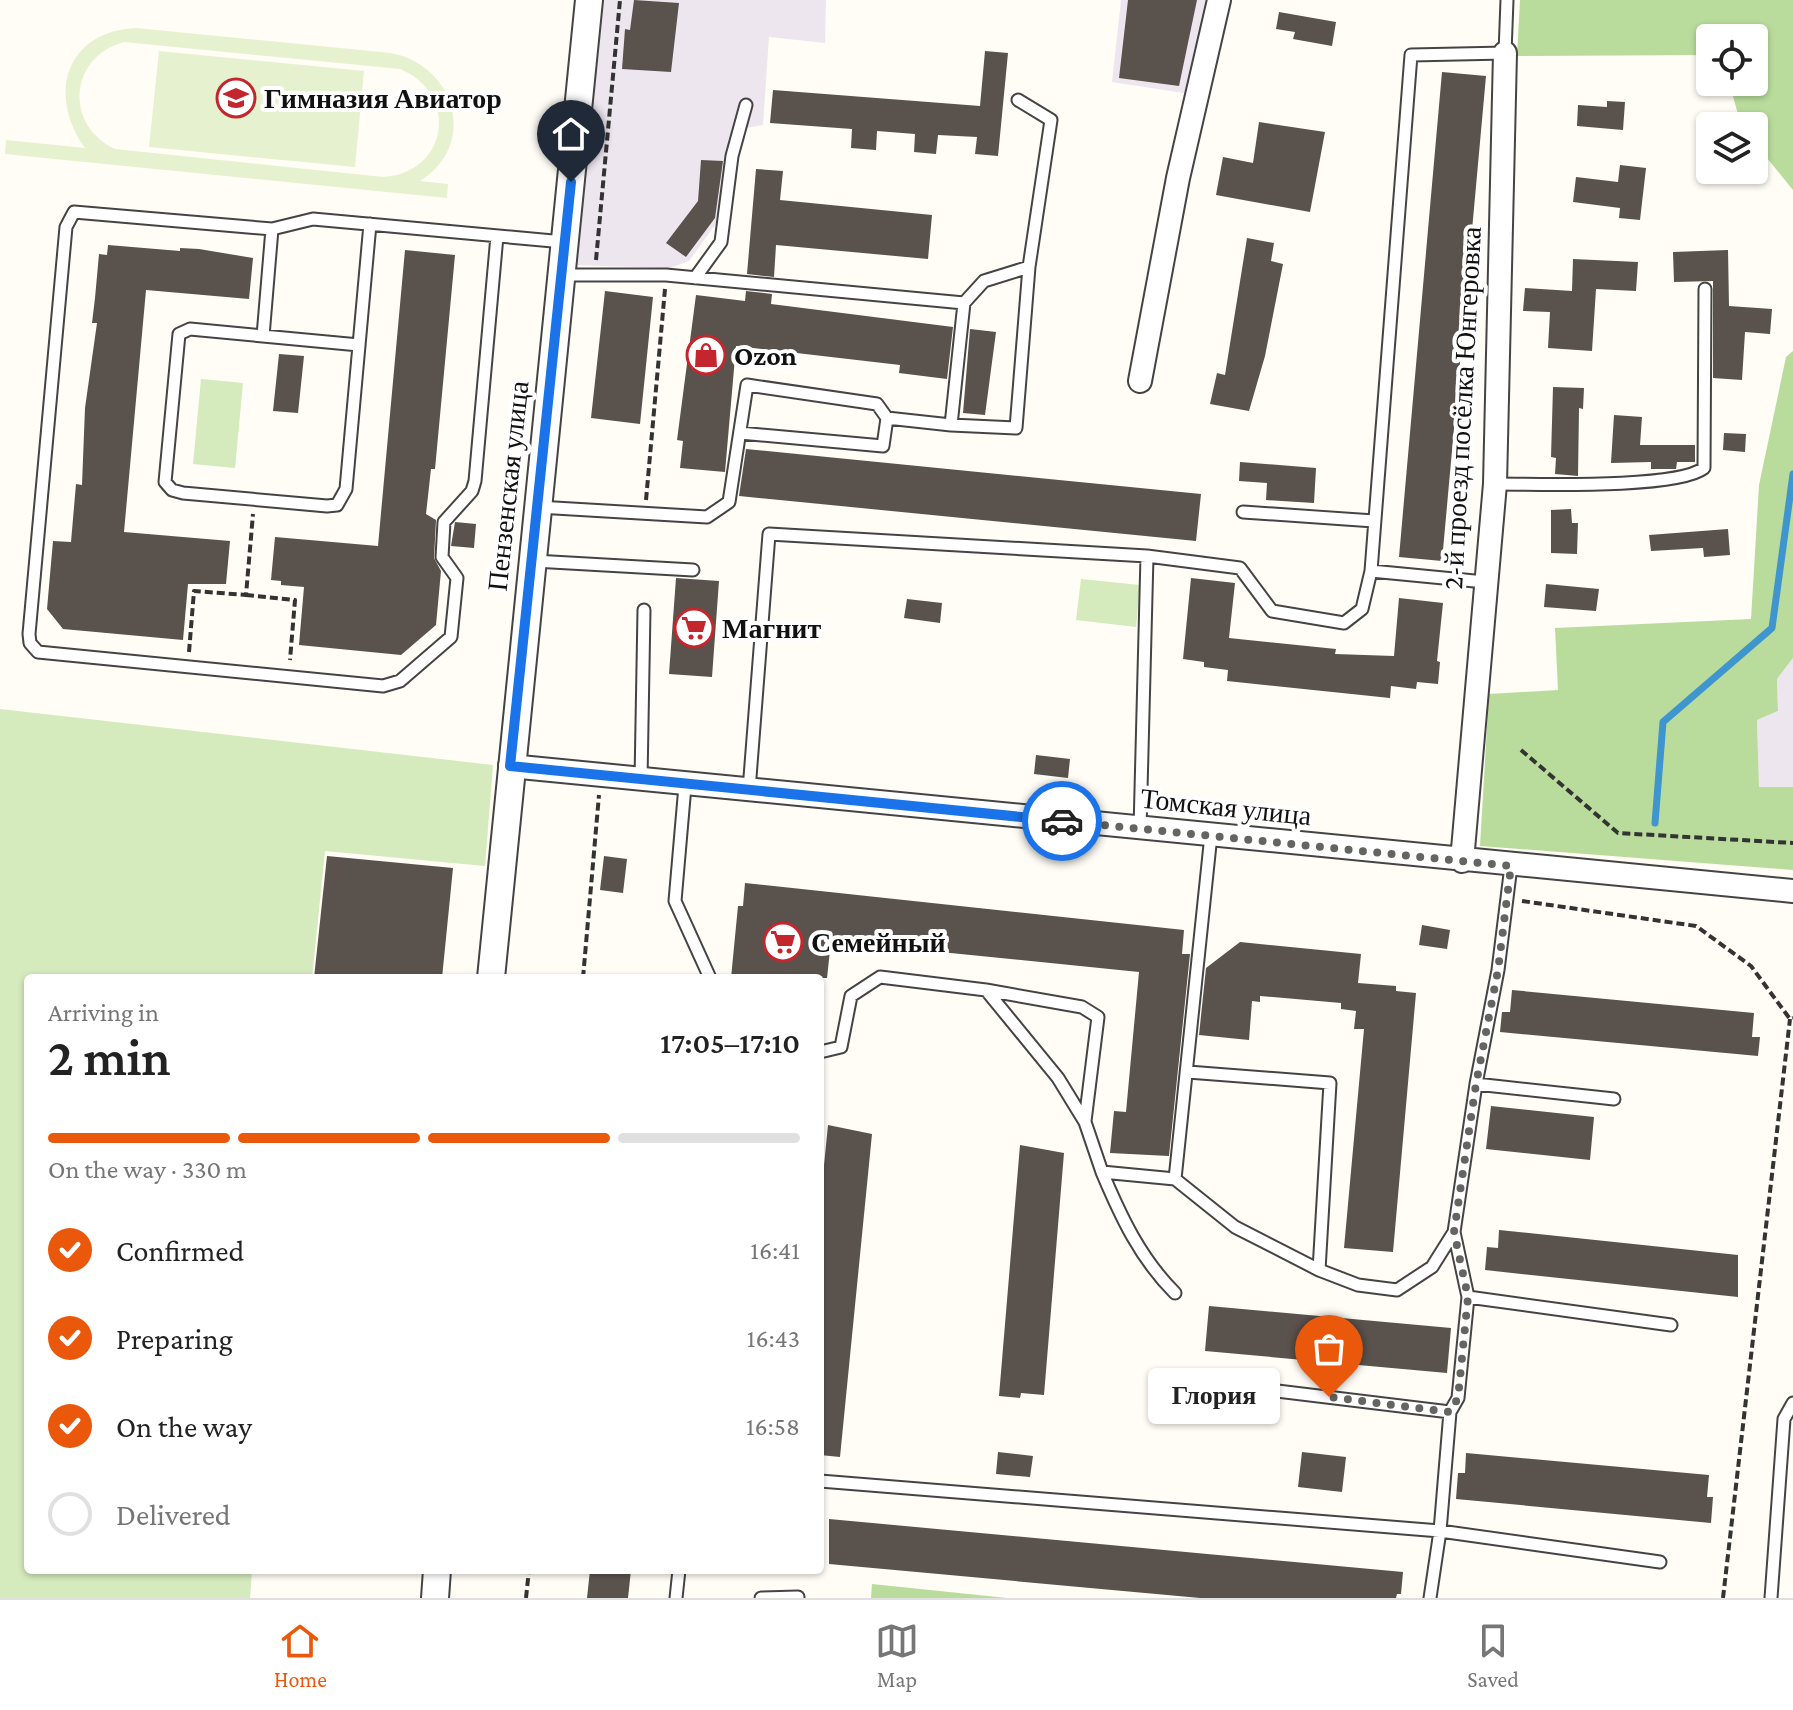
<!DOCTYPE html>
<html lang="en">
<head>
<meta charset="utf-8">
<style>
	body { margin:0; font-family:"Crimson Pro",serif; background:#f2f2f2; color:#222; height:100vh; display:flex; flex-direction:column; font-size:30px; white-space:nowrap }
	* { box-sizing:border-box; margin:0 }
	p { font-size:26px; color:#767676 }
	.icon { flex:none; width:44px; height:44px; fill:none; stroke:currentColor; stroke-width:2; stroke-linecap:round; stroke-linejoin:round }
	.map { position:relative; flex:1; overflow:hidden }
	.details { position:absolute; left:24px; top:974px; width:800px; height:600px; display:flex; flex-direction:column; background:#fff; border-radius:8px; box-shadow:0 2px 6px #0004 }
	.details>* { flex:none }
	.tools { position:absolute; left:1696px; top:24px; display:grid; gap:16px }
	.tools a { display:grid; place-items:center; width:72px; height:72px; border-radius:8px; background:#fff; box-shadow:0 2px 6px #0004; font-size:40px }
	.pin { position:absolute; display:grid; place-items:center; width:68px; height:68px; color:#fff; margin:-82px -34px; border-radius:50% 50% 50% 0; rotate:-45deg; box-shadow:0 0 8px #0007 }
	.pin .icon { rotate:45deg }
	.courier { position:absolute; display:grid; place-items:center; width:80px; height:80px; margin:-40px; border:6px solid #1a73e8; border-radius:50%; background:#fff; color:#222; box-shadow:0 2px 10px #0007 }
	.bubble { position:absolute; height:56px; border-radius:8px; background:#fff; box-shadow:0 2px 6px #0004; font-size:26px; font-weight:600; line-height:56px; text-align:center }
	.head em { font-style:normal; font-weight:600 }
	.head div { display:flex; flex-direction:column-reverse }
	.head { display:flex; align-items:center; justify-content:space-between; height:136px; padding:0 24px }
	h1 { font-size:52px; font-weight:600; line-height:60px }
	.bar { display:grid; grid-template-columns:repeat(4,1fr); gap:12px 8px; align-content:center; height:96px; padding:0 24px }
	.bar i { height:10px; border-radius:6px; background:#e0e0e0 }
	.bar .on { background:#ea580c }
	.bar p { grid-column:span 4 }
	ol { padding:0 24px; list-style:none }
	li { display:flex; align-items:center; gap:24px; height:88px }
	li p { margin-inline-start:auto }
	li .icon { padding:8px; border-radius:50%; background:#ea580c; color:#fff; stroke-width:4 }
	li:last-child { color:#767676 }
	li i { width:44px; height:44px; border:4px solid #e0e0e0; border-radius:50% }
	.tab-bar { display:flex; justify-content:space-around; align-items:center; height:112px; border-top:2px solid #e0e0e0; background:#fff; font-size:22px; color:#767676 }
	.tab-bar a { display:grid; justify-items:center; gap:4px }
	.tab-bar .on { color:#ea580c }
	.map>svg:first-child { display:block }
</style>
</head>
<body>
<div class="map">
<svg width="1793" height="1598" viewBox="0 0 1793 1598">
	<rect width="100%" height="100%" fill="#fffdf5"/>
	<path fill="#eee6ef" d="M 602,0 L 826,0 L 825,43 L 769,37 L 763,125 L 734,130 L 723,214 L 689,261 L 670,268 L 569,265 Z
		M 1121,0 L 1214,0 L 1190,94 L 1112,82 Z
		M 1793,658 L 1793,787 L 1759,787 L 1757,720 L 1778,711 L 1777,679 Z"/>
	<path fill="#d5ebbd" d="M 201,379 L 243,383 L 235,468 L 193,464 Z
		M 1081,579 L 1140,585 L 1136,627 L 1076,620 Z
		M 0,709 L 493,765 L 485,866 L 325,851 L 312,978 L 28,978 L 28,1570 L 252,1570 L 250,1598 L 0,1598 Z"/>
	<path fill="#b9dc9c" d="M 1520,0 L 1793,0 L 1793,190 L 1754,142 L 1754,126 L 1741,125 L 1729,82 L 1754,82 L 1754,38 L 1710,38 L 1710,55 L 1517,56 Z
		M 1793,351 L 1793,658 L 1777,679 L 1778,711 L 1757,720 L 1759,787 L 1793,787 L 1793,870 L 1480,846 L 1489,694 L 1558,690 L 1555,628 L 1751,619 L 1759,485 L 1786,357 Z
		M 872,1584 L 1007,1598 L 871,1598 Z"/>
	<path fill="#e6f2cf" fill-rule="evenodd" d="M 136,28 L 391,53 C 455,65 479,144 420,181 L 448,184 L 447,198 L 5,154 L 6,140 L 85,148 C 47,96 65,31 136,28 ZM 124,42 L 400,69 C 460,94 448,173 383,177 L 115,149 C 64,125 69,57 124,42 Z
		M 159,51 L 364,71 L 355,167 L 149,147 Z"/>
	<g fill="none" stroke-linecap="round" stroke-linejoin="round">
		<path stroke="#3f96cf" stroke-width="7" d="M 1655,823 L 1663,722 L 1772,628 L 1793,474"/>
	</g>
	<path fill="#5a524d" d="M 634,0 L 679,3 L 671,72 L 622,69 L 625,29 L 630,30 Z
		M 1128,0 L 1197,0 L 1179,86 L 1119,78 Z
		M 1279,12 L 1336,22 L 1332,46 L 1293,39 L 1295,32 L 1276,29 Z
		M 985,51 L 1008,53 L 998,156 L 975,154 L 977,137 L 938,135 L 936,154 L 914,152 L 915,134 L 877,131 L 876,150 L 851,148 L 852,129 L 770,123 L 773,90 L 980,106 Z
		M 1442,72 L 1486,76 L 1442,561 L 1399,557 Z
		M 1607,101 L 1625,102 L 1623,130 L 1577,126 L 1578,105 L 1607,107 Z
		M 1259,122 L 1325,132 L 1310,212 L 1216,195 L 1223,157 L 1253,163 Z
		M 701,160 L 723,161 L 715,218 L 686,257 L 666,243 L 698,201 Z
		M 1620,165 L 1646,168 L 1640,220 L 1619,218 L 1620,208 L 1573,202 L 1576,177 L 1618,182 Z
		M 756,169 L 783,171 L 780,200 L 932,215 L 928,259 L 776,245 L 774,277 L 747,274 Z
		M 1247,238 L 1274,243 L 1271,261 L 1283,264 L 1265,356 L 1249,411 L 1210,404 L 1217,373 L 1225,375 Z
		M 108,245 L 180,251 L 180,248 L 199,249 L 253,258 L 249,299 L 146,290 L 124,532 L 230,541 L 226,584 L 188,584 L 183,640 L 63,629 L 47,609 L 53,541 L 71,542 L 76,484 L 82,485 L 85,408 L 97,323 L 92,323 L 95,298 L 99,254 L 107,255 Z
		M 405,250 L 455,255 L 435,469 L 431,469 L 426,514 L 436,520 L 434,558 L 441,571 L 436,625 L 401,655 L 299,645 L 304,587 L 281,585 L 281,581 L 271,580 L 275,537 L 378,546 Z
		M 1728,250 L 1729,306 L 1772,309 L 1770,334 L 1745,332 L 1742,380 L 1713,378 L 1713,281 L 1674,282 L 1673,252 Z
		M 1573,259 L 1638,262 L 1636,291 L 1596,289 L 1592,351 L 1548,348 L 1550,312 L 1523,311 L 1525,288 L 1572,291 Z
		M 605,291 L 653,297 L 640,424 L 591,418 Z
		M 746,291 L 772,294 L 771,304 L 953,327 L 947,379 L 899,373 L 900,365 L 736,346 L 725,472 L 680,468 L 683,441 L 677,440 L 696,295 L 745,301 Z
		M 970,329 L 996,332 L 985,415 L 963,413 Z
		M 279,354 L 304,356 L 298,413 L 273,411 Z
		M 1553,387 L 1584,388 L 1583,409 L 1579,408 L 1578,476 L 1555,474 L 1556,458 L 1551,457 Z
		M 1614,415 L 1642,417 L 1640,445 L 1695,445 L 1695,462 L 1677,462 L 1676,469 L 1651,469 L 1651,462 L 1611,463 Z
		M 1724,433 L 1746,434 L 1745,452 L 1723,450 Z
		M 746,449 L 1201,494 L 1196,541 L 739,496 Z
		M 1240,462 L 1316,468 L 1314,503 L 1266,500 L 1267,483 L 1239,481 Z
		M 1571,509 L 1572,523 L 1578,523 L 1577,554 L 1551,553 L 1551,510 Z
		M 455,522 L 476,524 L 474,548 L 451,546 Z
		M 1728,529 L 1730,555 L 1704,557 L 1703,548 L 1651,551 L 1649,535 Z
		M 676,578 L 719,581 L 712,677 L 669,674 Z
		M 1191,578 L 1235,583 L 1229,638 L 1336,649 L 1335,654 L 1394,656 L 1399,598 L 1443,603 L 1437,661 L 1440,662 L 1438,684 L 1417,682 L 1416,689 L 1391,686 L 1390,698 L 1227,681 L 1228,670 L 1204,667 L 1204,662 L 1183,659 Z
		M 1546,584 L 1599,589 L 1596,611 L 1544,607 Z
		M 907,599 L 942,603 L 940,623 L 904,618 Z
		M 1036,755 L 1070,759 L 1068,778 L 1034,774 Z
		M 327,856 L 453,868 L 442,978 L 314,978 Z
		M 604,856 L 627,859 L 623,893 L 600,890 Z
		M 745,883 L 1184,930 L 1182,954 L 1190,954 L 1169,1156 L 1110,1153 L 1114,1111 L 1126,1112 L 1139,972 L 831,941 L 827,978 L 731,978 L 738,906 L 743,906 Z
		M 1422,925 L 1450,930 L 1447,949 L 1419,945 Z
		M 1240,942 L 1361,954 L 1358,983 L 1396,986 L 1396,991 L 1416,993 L 1393,1252 L 1344,1248 L 1364,1029 L 1354,1029 L 1356,1011 L 1341,1009 L 1341,1003 L 1260,996 L 1260,1002 L 1252,1001 L 1249,1040 L 1199,1035 L 1206,968 Z
		M 1512,990 L 1754,1013 L 1752,1037 L 1760,1037 L 1758,1056 L 1500,1032 L 1502,1012 L 1510,1012 Z
		M 1491,1106 L 1594,1117 L 1590,1160 L 1486,1149 Z
		M 828,1125 L 872,1134 L 840,1457 L 820,1455 L 820,1206 Z
		M 1020,1145 L 1064,1153 L 1044,1395 L 1021,1393 L 1020,1398 L 999,1396 Z
		M 1499,1230 L 1738,1255 L 1738,1297 L 1485,1270 L 1487,1247 L 1498,1248 Z
		M 1209,1306 L 1451,1328 L 1447,1373 L 1205,1351 Z
		M 998,1452 L 1033,1456 L 1030,1477 L 996,1474 Z
		M 1302,1452 L 1346,1457 L 1342,1492 L 1298,1487 Z
		M 1466,1453 L 1709,1475 L 1707,1497 L 1713,1497 L 1711,1523 L 1456,1499 L 1458,1473 L 1465,1473 Z
		M 829,1519 L 1403,1572 L 1401,1594 L 1397,1594 L 1396,1598 L 1200,1598 L 829,1564 Z
		M 590,1570 L 631,1570 L 628,1598 L 587,1598 Z"/>
	<g fill="none" stroke-linecap="round" stroke-linejoin="round">
		<defs>
			<path id="service" d="M 272,229 L 263,336 L 190,329 L 179,334 L 165,482 L 172,490 L 183,493 L 327,506 L 337,505 L 346,489 L 370,224
				M 497,236 L 475,481 L 472,491 L 444,522 L 442,557 L 457,578 L 451,637 L 400,681 L 383,686 L 38,652 L 30,643 L 29,634 L 66,227 L 74,212 L 272,229 L 313,219 L 564,242
				M 695,278 L 721,242 L 732,156 L 746,105
				M 964,303 L 984,281 L 1029,267
				M 263,336 L 359,345
				M 951,425 L 1016,428 L 1029,267 L 1051,120 L 1018,100
				M 740,433 L 883,446 L 887,418
				M 1495,484 C 1535,484 1677,489 1704,468 L 1705,289
				M 538,507 L 707,517 L 729,502 L 747,385 L 877,404 L 887,418 L 951,425 L 964,303 L 666,275 L 562,275
				M 1243,512 L 1374,521
				M 534,561 L 693,570
				M 1371,571 L 1485,582
				M 641,780 L 644,610
				M 685,786 L 675,901 L 710,978
				M 749,790 L 769,534 L 1147,556 L 1240,568 L 1272,611 L 1344,623 L 1362,609 L 1371,571 L 1411,55 L 1505,53 L 1507,0
				M 1140,829 L 1147,556
				M 1511,866 L 1498,970 L 1476,1084 L 1454,1232 L 1468,1297 L 1671,1325
				M 986,990 L 1082,1007 L 1098,1017 L 1085,1121
				M 820,1052 L 841,1047 L 851,996 L 880,977 L 986,990 L 1058,1078 L 1085,1122 L 1102,1172 L 1175,1179 L 1211,835
				M 1476,1084 L 1614,1099
				M 1102,1172 C 1121,1217 1140,1258 1175,1293
				M 1175,1179 L 1235,1227 L 1319,1270 L 1330,1083 L 1188,1072
				M 1319,1270 L 1358,1285 L 1397,1290 L 1432,1267 L 1454,1232
				M 1468,1297 L 1458,1398 L 1450,1412 L 1440,1531 L 1660,1562
				M 1269,1390 L 1450,1412
				M 820,1481 L 1440,1531 L 1430,1598
				M 676,1598 L 679,1570
				M 761,1598 L 798,1597
				M 1771,1598 L 1784,1419 L 1793,1403"/>
			<path id="minor" d="M 1140,381 L 1178,178 L 1219,0
				M 510,766 L 1793,891
				M 1462,861 L 1495,484 L 1505,53"/>
			<path id="tertiary" d="M 491,978 L 589,0
				M 435,1598 L 437,1570"/>
		</defs>
		<use href="#service" stroke="#444" stroke-width="15"/>
		<use href="#minor" stroke="#444" stroke-width="26"/>
		<use href="#tertiary" stroke="#444" stroke-width="30"/>
		<path stroke="#333" stroke-width="4" stroke-dasharray="8 4" stroke-linecap="butt" d="M 596,260 L 620,0
			M 646,500 L 665,289
			M 246,595 L 295,600 L 290,660
			M 189,652 L 194,591 L 246,595 L 253,514
			M 1521,750 L 1618,833 L 1793,843
			M 1522,901 L 1696,926 L 1751,966 L 1790,1019 L 1793,1018
			M 583,978 L 599,795
			M 526,1598 L 529,1570
			M 1723,1598 L 1790,1019"/>
		<use href="#service" stroke="#fff" stroke-width="11"/>
		<use href="#minor" stroke="#fff" stroke-width="22"/>
		<use href="#tertiary" stroke="#fff" stroke-width="26"/>
	</g>
	<g fill="none" stroke-linecap="round" stroke-linejoin="round">
		<path stroke="#646461" stroke-width="8" stroke-dasharray="0 14.4" d="M 1062,821 L 1511,866 L 1498,970 L 1476,1084 L 1454,1232 L 1468,1297 L 1458,1398 L 1450,1412 L 1329,1397"/>
		<path stroke="#1a73e8" stroke-width="10" d="M 571,182 L 510,766 L 1062,821"/>
	</g>
	<defs>
		<symbol id="school-ring" viewBox="-11 -11 22 22"><circle r="9.5" fill="#fff" stroke="#c4262e" stroke-width="1.5"/><path d="M0-5L7-2L0 1L-7-2ZM-4 1L0 2.5L4 1V4Q0 6-4 4Z" fill="#c4262e"/></symbol>
		<symbol id="shop-ring" viewBox="-11 -11 22 22"><circle r="9.5" fill="#fff" stroke="#c4262e" stroke-width="1.5"/><path d="M-5-2.5h2.3a2.7 3.5 0 0 1 5.4 0H5L5.5 6h-11ZM-1.5-2.5h3a1.5 2.3 0 0 0-3 0Z" fill="#c4262e"/></symbol>
		<symbol id="supermarket-ring" viewBox="-11 -11 22 22"><circle r="9.5" fill="#fff" stroke="#c4262e" stroke-width="1.5"/><path d="M-6-5.5h2.5l.6 2H6L4.5 2H-2.5L-4.4-4H-6ZM-1.5 3.2a1.3 1.3 0 1 0 .1 0ZM3 3.2a1.3 1.3 0 1 0 .1 0Z" fill="#c4262e"/></symbol>
	</defs>
	<g fill-rule="evenodd">
		<use href="#school-ring" x="214" y="76" width="44" height="44"/>
		<use href="#shop-ring" x="684" y="333" width="44" height="44"/>
		<use href="#supermarket-ring" x="672" y="606" width="44" height="44"/>
		<use href="#supermarket-ring" x="761" y="920" width="44" height="44"/>
	</g>
	<g text-anchor="middle" dominant-baseline="central" stroke-width="8" stroke-linejoin="round" paint-order="stroke">
		<g font-size="28" font-weight="bold" fill="#111" stroke="#fff" text-anchor="start">
			<text x="264" y="98">Гимназия Авиатор</text>
			<text x="734" y="355">Ozon</text>
			<text x="722" y="628">Магнит</text>
			<text x="811" y="942">Семейный</text>
		</g>
		<g font-size="28" fill="#111" stroke="#fff">
			<text transform="translate(1462 408) rotate(-87)">2-й проезд посёлка Юнгеровка</text>
			<text transform="translate(508 486) rotate(-84)">Пензенская улица</text>
			<text transform="translate(1226 807) rotate(6)">Томская улица</text>
		</g>
	</g>
</svg>
<div class="tools">
<a><svg class="icon" aria-label="locate" viewBox="0 0 24 24"><circle cx="12" cy="12" r="6"/><path d="M12 2v4M12 18v4M2 12h4M18 12h4"/></svg></a>
<a><svg class="icon" aria-label="layers" viewBox="0 0 24 24"><path d="M12 4l9 5-9 5-9-5zM3 14l9 5 9-5"/></svg></a>
</div>
<div class="pin" style="left:1329px;top:1397px;background:#ea580c"><svg class="icon" aria-label="bag" viewBox="0 0 24 24"><path d="M5 8h14l-1 12H6zM9 8a3 3 0 0 1 6 0"/></svg></div>
<div class="pin" style="left:571px;top:182px;background:#1f2937"><svg class="icon" aria-label="home" viewBox="0 0 24 24"><path d="M3 11l9-7 9 7M6 9v11h12V9"/></svg></div>
<div class="courier" style="left:1062px;top:821px"><svg class="icon" aria-label="car" viewBox="0 0 24 24"><path d="M5 17H2v-5l4-1 3-4h7l3 4 3 1v5h-3M9 17h6M6 11h13"/><circle cx="7" cy="17" r="2"/><circle cx="17" cy="17" r="2"/></svg></div>
<div class="bubble" style="left:1148px;top:1368px;width:132px">Глория</div>
<section class="details">
<div class="head"><div><h1>2 min</h1><p>Arriving in</p></div><em>17:05–17:10</em></div>
<div class="bar"><i class="on"></i><i class="on"></i><i class="on"></i><i></i><p>On the way · 330 m</p></div>
<ol>
<li><svg class="icon" aria-label="check" viewBox="0 0 24 24"><path d="M5 12l5 5 9-10"/></svg>Confirmed<p>16:41</p></li>
<li><svg class="icon" aria-label="check" viewBox="0 0 24 24"><path d="M5 12l5 5 9-10"/></svg>Preparing<p>16:43</p></li>
<li><svg class="icon" aria-label="check" viewBox="0 0 24 24"><path d="M5 12l5 5 9-10"/></svg>On the way<p>16:58</p></li>
<li><i></i>Delivered</li>
</ol>
</section>
</div>
<nav class="tab-bar">
<a class="on"><svg class="icon" aria-label="home" viewBox="0 0 24 24"><path d="M3 11l9-7 9 7M6 9v11h12V9"/></svg>Home</a>
<a><svg class="icon" aria-label="map" viewBox="0 0 24 24"><path d="M3 6l6-2 6 2 6-2v14l-6 2-6-2-6 2zM9 4v14M15 6v14"/></svg>Map</a>
<a><svg class="icon" aria-label="saved" viewBox="0 0 24 24"><path d="M7 4h10v16l-5-4-5 4z"/></svg>Saved</a>
</nav>
</body>
</html>
